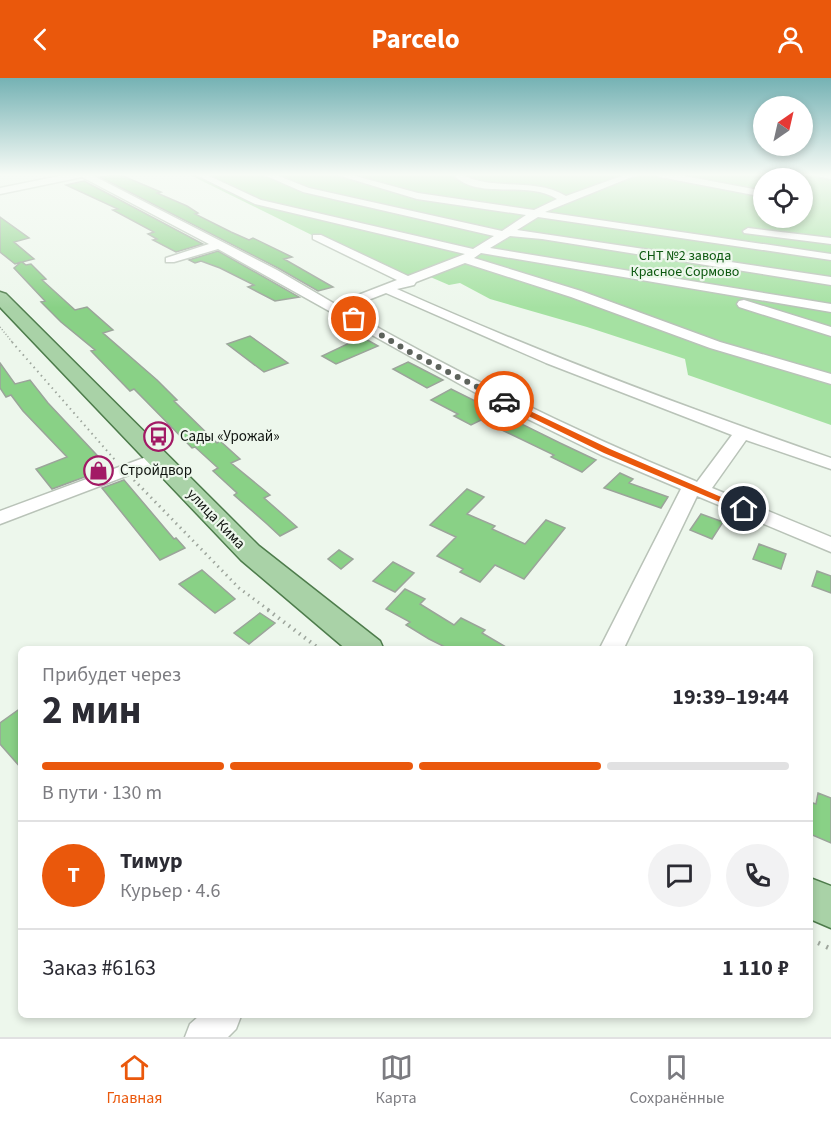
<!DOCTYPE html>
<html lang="ru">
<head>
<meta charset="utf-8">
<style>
	body { margin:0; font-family:"Source Sans 3",sans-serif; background:#f2f2f3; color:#2b2b33; height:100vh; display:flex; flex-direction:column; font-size:22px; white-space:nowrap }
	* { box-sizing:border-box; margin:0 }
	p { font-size:20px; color:#7c7c81 }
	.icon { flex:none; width:33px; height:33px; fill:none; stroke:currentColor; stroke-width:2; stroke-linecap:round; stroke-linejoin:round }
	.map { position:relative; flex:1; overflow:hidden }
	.side { position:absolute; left:18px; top:568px; width:795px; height:372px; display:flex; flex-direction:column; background:#fff; border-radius:9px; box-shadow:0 3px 9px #0003 }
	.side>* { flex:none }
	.needle { width:39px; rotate:34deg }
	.buttons { position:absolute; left:753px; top:18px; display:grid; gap:12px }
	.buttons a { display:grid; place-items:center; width:60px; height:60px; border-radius:50%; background:#fff; box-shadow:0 3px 9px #0003; font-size:30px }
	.pin { position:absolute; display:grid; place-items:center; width:51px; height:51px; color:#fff; margin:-26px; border:3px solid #fff; border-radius:50%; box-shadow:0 2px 6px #0007 }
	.courier { position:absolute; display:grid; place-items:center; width:60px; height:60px; margin:-30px; border:4px solid #ea580c; border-radius:50%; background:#fff; color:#222; box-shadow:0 2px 8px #0007 }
	.overview em { font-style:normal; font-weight:700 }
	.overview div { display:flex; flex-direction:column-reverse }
	.overview { display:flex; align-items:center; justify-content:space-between; height:102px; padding:0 24px }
	h1 { font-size:39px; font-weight:700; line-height:45px }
	.bar { display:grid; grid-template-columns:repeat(4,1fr); gap:9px 6px; align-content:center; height:72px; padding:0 24px }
	.bar i { height:8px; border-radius:4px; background:#e1e1e2 }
	.bar .selected { background:#ea580c }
	.bar p { grid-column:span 4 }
	.line { display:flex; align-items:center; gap:15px; padding:0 24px; border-top:2px solid #e1e1e2 }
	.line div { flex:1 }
	.round { display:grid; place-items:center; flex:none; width:63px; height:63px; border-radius:32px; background:#f2f2f3 }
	header { display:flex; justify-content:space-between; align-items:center; height:78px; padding:0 24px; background:#ea580c; color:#fff; font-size:27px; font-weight:700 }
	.dock { display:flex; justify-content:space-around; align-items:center; height:84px; border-top:2px solid #e1e1e2; background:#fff; font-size:16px; color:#7c7c81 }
	.dock a { display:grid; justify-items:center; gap:3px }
	.dock .selected { color:#ea580c }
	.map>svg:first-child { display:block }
</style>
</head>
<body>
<header><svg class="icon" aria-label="back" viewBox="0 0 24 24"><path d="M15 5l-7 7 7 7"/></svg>Parcelo<svg class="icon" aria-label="person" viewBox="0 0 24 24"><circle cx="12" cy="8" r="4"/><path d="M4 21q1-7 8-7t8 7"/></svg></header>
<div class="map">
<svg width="831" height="959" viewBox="0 0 831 959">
	<rect width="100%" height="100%" fill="#edf7ec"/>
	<path fill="#a5e1a2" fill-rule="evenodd" d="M 188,96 L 831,96 L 831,347 L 688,297 L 685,281 L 587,249 L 490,221 L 460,205 L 449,207 L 421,195 L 401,201 ZM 764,100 L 802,100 L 802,140 L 764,140 Z"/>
	<path fill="#89d186" stroke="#9ba49a" stroke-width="1.5" d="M 118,96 L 161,114 L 157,115 L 187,128 L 198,135 L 195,136 L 231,154 L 249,162 L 253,160 L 292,179 L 284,181 L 333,209 L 318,213 L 278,190 L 100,99 Z
		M 84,103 L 203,166 L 176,174 L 153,162 L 157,161 L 148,156 L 154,154 L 113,132 L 118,131 L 66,107 Z
		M 0,139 L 29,160 L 14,164 L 34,181 L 22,184 L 26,187 L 31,186 L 46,201 L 42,202 L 75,232 L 87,229 L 113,252 L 103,255 L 157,302 L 177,322 L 174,323 L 217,365 L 220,363 L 240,381 L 231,385 L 270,417 L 264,420 L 297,449 L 280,458 L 267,446 L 234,417 L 237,415 L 213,393 L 218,390 L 195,369 L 192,370 L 134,311 L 130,313 L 91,273 L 95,272 L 61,244 L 41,224 L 45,223 L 14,190 L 21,184 L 15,186 L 0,174 Z
		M 218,173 L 299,219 L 275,223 L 248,209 L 254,207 L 220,190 L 201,183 L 195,185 L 189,182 Z
		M 250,258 L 288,285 L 264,294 L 227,266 Z
		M 362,259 L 378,268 L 336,286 L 322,278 Z
		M 408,284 L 414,287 L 443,302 L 427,310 L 393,291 Z
		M 0,285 L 15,306 L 30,302 L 48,325 L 109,390 L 52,411 L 36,391 L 67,379 L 23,333 L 11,317 L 6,319 L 0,310 Z
		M 451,311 L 560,365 L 596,382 L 582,394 L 551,379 L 554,377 L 481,342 L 471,347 L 454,338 L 458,336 L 431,322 Z
		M 620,395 L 633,401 L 629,405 L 668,419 L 661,430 L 604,410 Z
		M 124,402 L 174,461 L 176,460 L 185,470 L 160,482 L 102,410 Z
		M 467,411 L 484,419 L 467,436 L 495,448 L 492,451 L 525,466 L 546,442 L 565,450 L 524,501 L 495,487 L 480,504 L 460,494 L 463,491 L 437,478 L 456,459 L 430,447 Z
		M 701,436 L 723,444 L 712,461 L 690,452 Z
		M 759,466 L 786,476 L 781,491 L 753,481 Z
		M 339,472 L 353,481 L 341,491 L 328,481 Z
		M 393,484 L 414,495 L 395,514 L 373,503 Z
		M 202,492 L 235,521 L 215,535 L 179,506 Z
		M 817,493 L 831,498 L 831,515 L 812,508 Z
		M 405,511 L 425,521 L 420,526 L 454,547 L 461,540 L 485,552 L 482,555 L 511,572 L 451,572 L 429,561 L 406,547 L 410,544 L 386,531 Z
		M 260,535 L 275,545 L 249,566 L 234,555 Z
		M 21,630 L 21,690 L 0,666 L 0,645 Z
		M 818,715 L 831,720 L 831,765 L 810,756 L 810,724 L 816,726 Z"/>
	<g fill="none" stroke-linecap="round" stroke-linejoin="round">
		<defs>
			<path id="minor" d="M 69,96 L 90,96 L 277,192 L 335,226 L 397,202 L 313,161 L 313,157 L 321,157 L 408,198 L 465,176 L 255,126 L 194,96 L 205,96 L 261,122 L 473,171 L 494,158 L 303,114 L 262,96 L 274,96 L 309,110 L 502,153 L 526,137 L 417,121 L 334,96 L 348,96 L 418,115 L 534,132 L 557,121 C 527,102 483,122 455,99 L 458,96 L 466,96 L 465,98 C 497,113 535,99 566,118 L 627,96 L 639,96 L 545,134 L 831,176 L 831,182 L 538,139 L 517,152 L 831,199 L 831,207 L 542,161 L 510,158 L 490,170 L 831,226 L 831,234 L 481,175 L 474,180 L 581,213 L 720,264 L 831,296 L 831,306 L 710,270 L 571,219 L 465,185 L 416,204 L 414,207 L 397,211 C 539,275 684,329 831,380 L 831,391 L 746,362 L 712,410 L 831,459 L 831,474 L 697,418 L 623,572 L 599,572 L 681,411 L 601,377 L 483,319 L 218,171 L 174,184 L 166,184 L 166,180 L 209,166 L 82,99 L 0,116 L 0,110 ZM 386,215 L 546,285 L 732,357 L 697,404 L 695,403 C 574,353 458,296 345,231 Z
				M 656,96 L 674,96 L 764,113 L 764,119 L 660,99 Z
				M 815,96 L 831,96 L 831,101 L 816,98 Z
				M 748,150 L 831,160 L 831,166 L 744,155 L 743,153 Z
				M 744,222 L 831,249 L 831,258 L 739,229 L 737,226 L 739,223 Z
				M 157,375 L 163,376 L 166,380 L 163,384 L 0,446 L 0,433 Z
				M 199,938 L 241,938 L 236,951 L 228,959 L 185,959 L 190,946 Z"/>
			<path id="major" d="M 0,214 L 6,216 L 259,468 L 380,563 L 384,572 L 347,572 L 241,482 L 0,229 Z
				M 810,800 L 831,808 L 831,850 L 810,841 Z"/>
		</defs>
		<use href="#minor" stroke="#b9c3b8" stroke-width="3"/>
		<use href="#major" stroke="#4e7c4c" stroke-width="3"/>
		<path stroke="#9ea69d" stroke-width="1.5" stroke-dasharray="1 2" stroke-linecap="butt" d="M 0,249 L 13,265"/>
		<path stroke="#9ea69d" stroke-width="2" stroke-dasharray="1.5 4" stroke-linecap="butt" d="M 12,264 L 115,382"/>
		<path stroke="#9ea69d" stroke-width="3" stroke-dasharray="1.5 4.5" stroke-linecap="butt" d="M 134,402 L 239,510 L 270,533"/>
		<path stroke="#9ea69d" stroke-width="4" stroke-dasharray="1.5 5" stroke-linecap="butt" d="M 268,532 L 321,572"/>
		<path stroke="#9ea69d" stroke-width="4.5" stroke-dasharray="2 7" stroke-linecap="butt" d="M 810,861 L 831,871"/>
		<use href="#minor" fill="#fff" fill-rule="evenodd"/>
		<use href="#major" fill="#a9d2a7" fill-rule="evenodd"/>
	</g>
	<linearGradient id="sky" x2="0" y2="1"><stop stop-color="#75b2b4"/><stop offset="0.42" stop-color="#f7fbf6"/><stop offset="1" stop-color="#f7fbf6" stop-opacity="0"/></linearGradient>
	<rect width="831" height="230" fill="url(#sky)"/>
	<path fill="#ea580c" d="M 502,322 L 507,322 L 610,371 L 749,431 L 741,433 L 604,375 L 502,325 Z"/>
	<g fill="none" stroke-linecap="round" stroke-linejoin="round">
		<path stroke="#5d635c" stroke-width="6" stroke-dasharray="0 10.8" d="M 354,241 L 408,273 L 504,323"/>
	</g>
	<defs>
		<symbol id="bus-ring" viewBox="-11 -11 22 22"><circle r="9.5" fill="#edf7ec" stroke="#a21a65" stroke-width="1.5"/><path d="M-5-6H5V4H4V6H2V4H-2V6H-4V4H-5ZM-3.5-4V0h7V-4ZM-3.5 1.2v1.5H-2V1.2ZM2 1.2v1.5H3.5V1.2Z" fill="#a21a65"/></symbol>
		<symbol id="shop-ring" viewBox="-11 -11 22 22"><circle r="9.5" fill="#edf7ec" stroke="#a21a65" stroke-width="1.5"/><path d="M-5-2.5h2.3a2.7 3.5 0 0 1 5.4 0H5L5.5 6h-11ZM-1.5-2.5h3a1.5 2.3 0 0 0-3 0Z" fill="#a21a65"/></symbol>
	</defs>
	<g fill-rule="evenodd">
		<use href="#bus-ring" x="142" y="342" width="33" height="33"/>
		<use href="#shop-ring" x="82" y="376" width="33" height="33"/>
	</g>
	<g text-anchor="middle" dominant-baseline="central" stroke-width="4.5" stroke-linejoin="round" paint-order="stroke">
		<g font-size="14" fill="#0c580f" stroke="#edf7ec">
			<text x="685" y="178">СНТ №2 завода<tspan x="685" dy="16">Красное Сормово</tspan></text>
		</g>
		<g font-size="15" fill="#0f130f" stroke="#edf7ec" text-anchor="start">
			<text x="180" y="358">Сады «Урожай»</text>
			<text x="120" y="392">Стройдвор</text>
		</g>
		<g font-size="15" fill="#0f130f" stroke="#edf7ec">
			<text transform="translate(216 441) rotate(46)">улица Кима</text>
		</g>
	</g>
</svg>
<div class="buttons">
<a><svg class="needle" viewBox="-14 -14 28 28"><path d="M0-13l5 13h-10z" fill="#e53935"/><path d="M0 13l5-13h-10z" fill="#7c7c81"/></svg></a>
<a><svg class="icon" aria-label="locate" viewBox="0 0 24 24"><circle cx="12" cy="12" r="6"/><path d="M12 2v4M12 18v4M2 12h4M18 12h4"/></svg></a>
</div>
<div class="pin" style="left:354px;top:241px;background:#ea580c"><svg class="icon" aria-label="bag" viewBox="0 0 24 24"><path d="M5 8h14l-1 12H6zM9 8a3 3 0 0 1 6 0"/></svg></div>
<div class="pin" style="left:744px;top:431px;background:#1f2937"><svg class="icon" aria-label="home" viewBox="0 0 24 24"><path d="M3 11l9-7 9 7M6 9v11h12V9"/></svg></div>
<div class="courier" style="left:504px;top:323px"><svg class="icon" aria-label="car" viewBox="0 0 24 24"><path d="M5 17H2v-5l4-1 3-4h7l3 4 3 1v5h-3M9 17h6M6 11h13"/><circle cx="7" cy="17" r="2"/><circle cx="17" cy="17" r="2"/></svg></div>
<section class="side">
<div class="overview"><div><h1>2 мин</h1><p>Прибудет через</p></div><em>19:39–19:44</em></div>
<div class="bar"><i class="selected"></i><i class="selected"></i><i class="selected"></i><i></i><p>В пути · 130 m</p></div>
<div class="line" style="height:108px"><b class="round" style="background:#ea580c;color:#fff">Т</b><div><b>Тимур</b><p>Курьер · 4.6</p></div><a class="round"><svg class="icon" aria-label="chat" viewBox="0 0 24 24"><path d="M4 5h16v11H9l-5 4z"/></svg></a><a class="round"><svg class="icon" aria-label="phone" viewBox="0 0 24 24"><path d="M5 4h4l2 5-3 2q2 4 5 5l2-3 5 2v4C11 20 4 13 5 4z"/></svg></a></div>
<div class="line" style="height:78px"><div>Заказ #6163</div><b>1 110 ₽</b></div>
</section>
</div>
<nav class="dock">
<a class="selected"><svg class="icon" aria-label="home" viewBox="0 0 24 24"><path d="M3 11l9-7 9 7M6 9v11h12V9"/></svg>Главная</a>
<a><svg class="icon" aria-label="map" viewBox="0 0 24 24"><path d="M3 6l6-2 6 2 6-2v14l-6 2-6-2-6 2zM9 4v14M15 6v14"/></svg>Карта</a>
<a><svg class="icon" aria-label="saved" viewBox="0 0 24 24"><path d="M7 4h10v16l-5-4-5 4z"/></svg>Сохранённые</a>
</nav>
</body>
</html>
